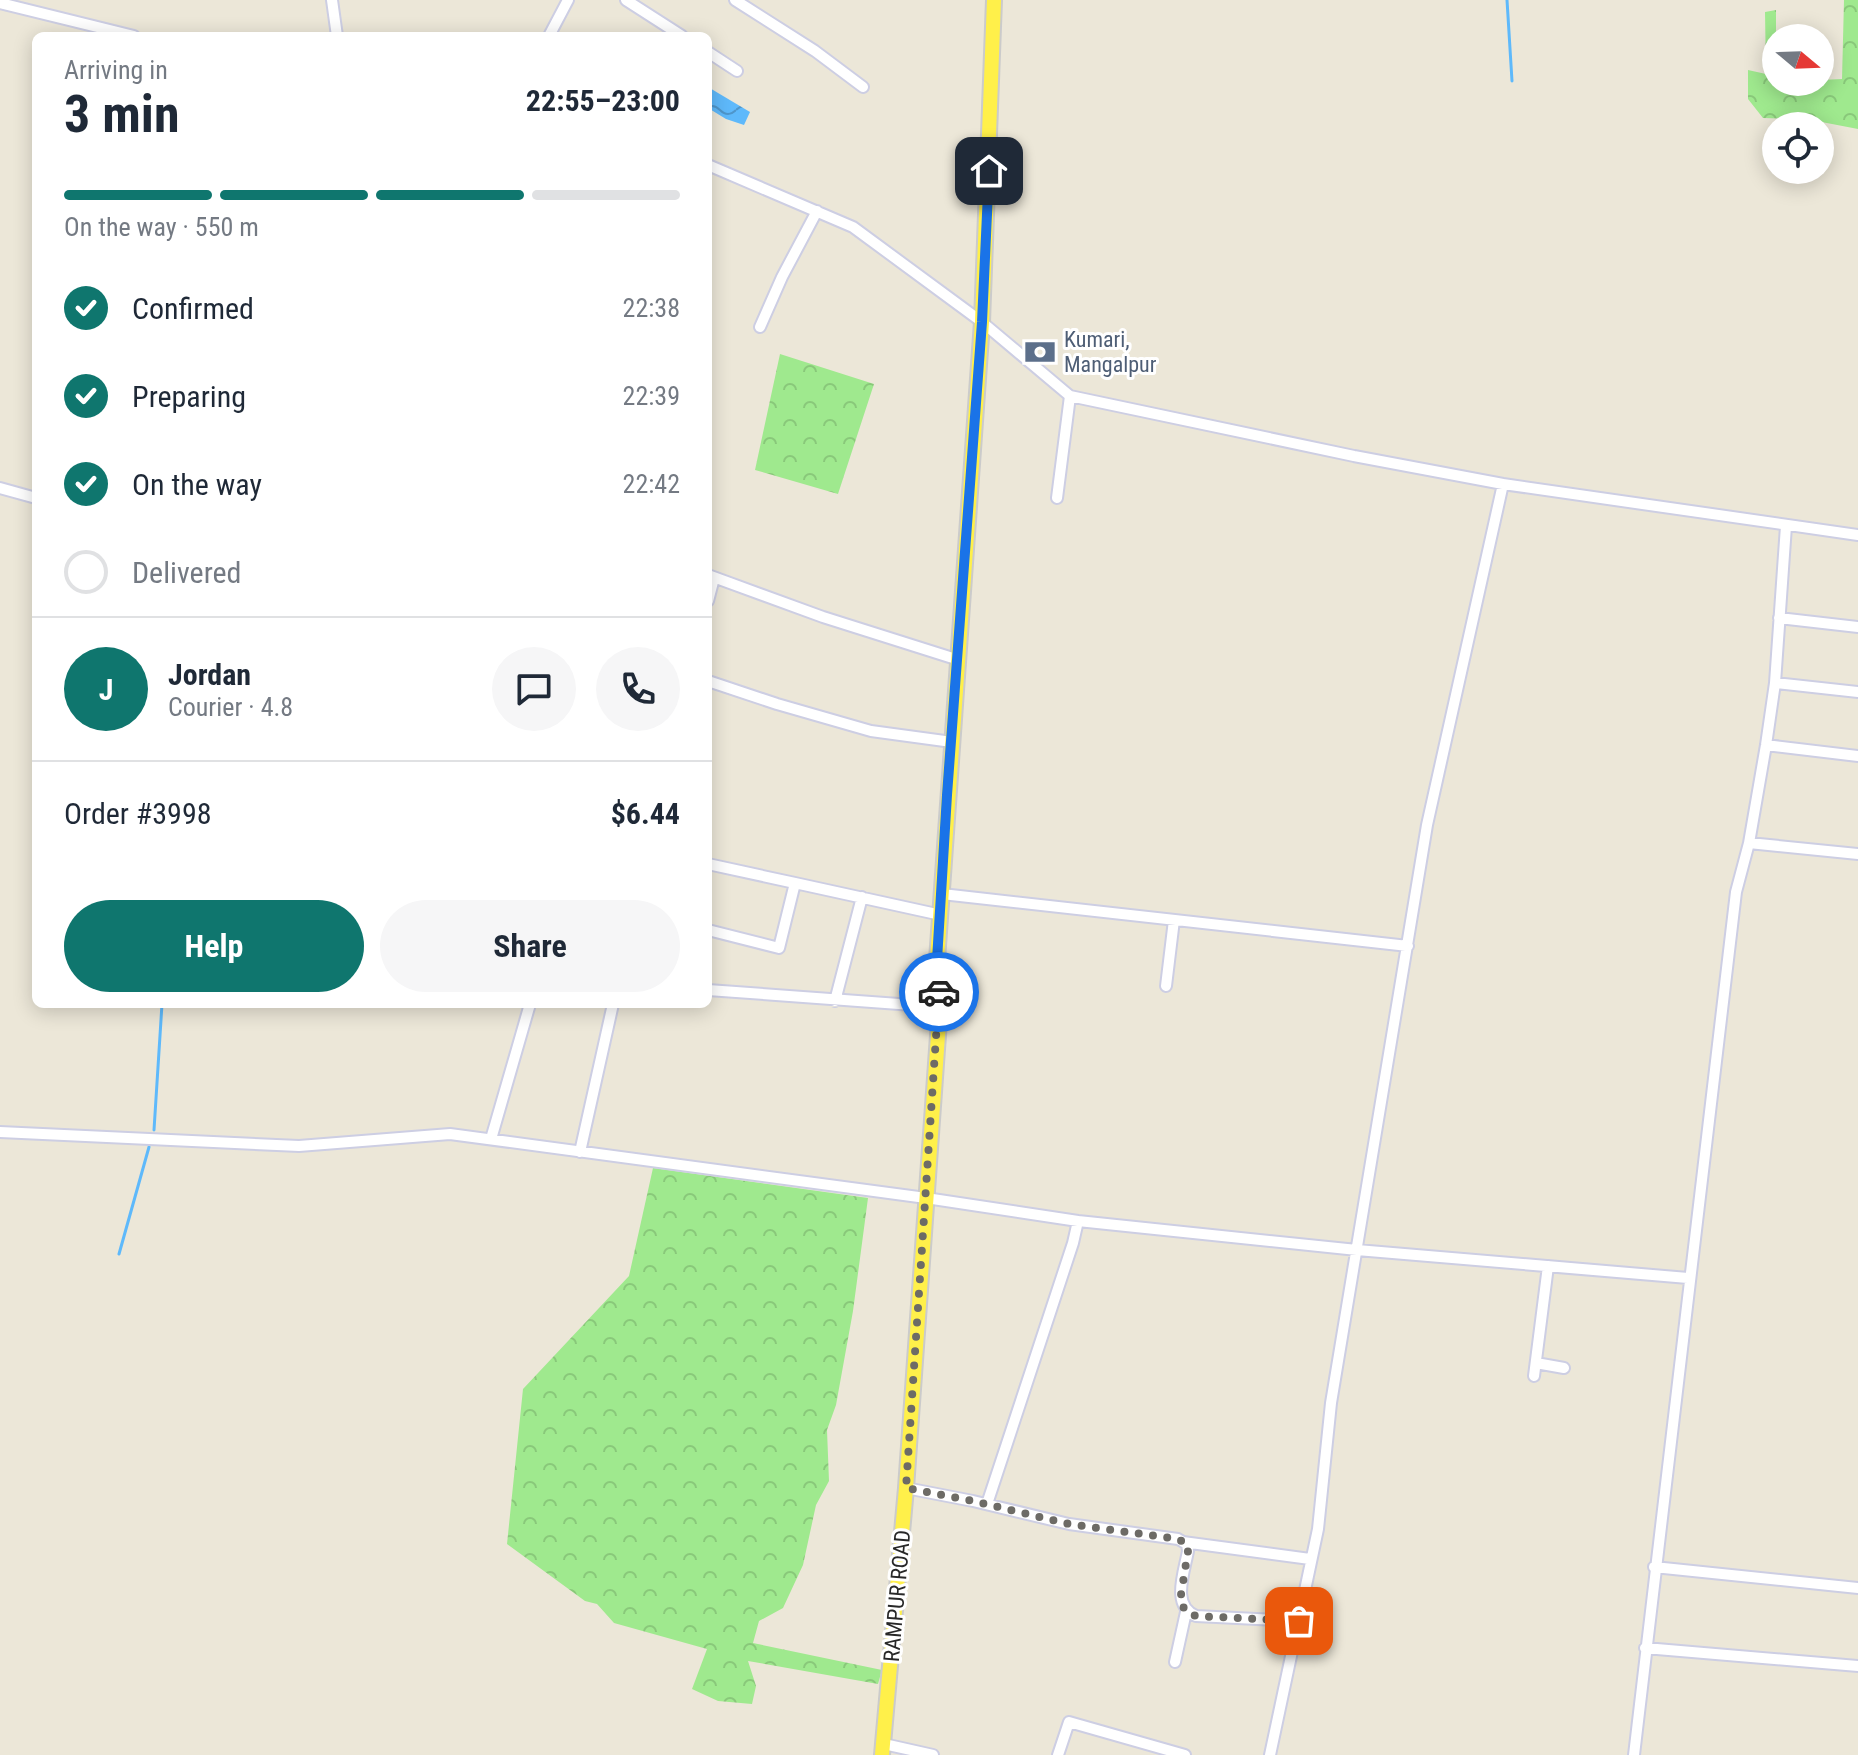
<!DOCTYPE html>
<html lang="en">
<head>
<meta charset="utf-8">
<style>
	body { margin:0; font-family:"Roboto Condensed",sans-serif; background:#f6f6f7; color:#1f2937; height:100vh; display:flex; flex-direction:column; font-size:30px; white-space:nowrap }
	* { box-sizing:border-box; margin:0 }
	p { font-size:26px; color:#747a83 }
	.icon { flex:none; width:44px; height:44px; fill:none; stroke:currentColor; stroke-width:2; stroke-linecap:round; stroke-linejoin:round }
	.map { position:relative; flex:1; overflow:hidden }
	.details { position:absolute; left:32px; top:32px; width:680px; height:976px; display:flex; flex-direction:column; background:#fff; border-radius:12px; box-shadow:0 4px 20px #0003 }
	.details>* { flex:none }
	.needle { width:52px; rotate:109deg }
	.tools { position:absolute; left:1762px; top:24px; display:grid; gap:16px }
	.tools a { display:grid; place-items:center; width:72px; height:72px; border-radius:50%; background:#fff; box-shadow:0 4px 20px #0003; font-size:40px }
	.pin { position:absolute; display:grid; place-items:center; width:68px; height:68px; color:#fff; margin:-34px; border-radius:16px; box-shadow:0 4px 12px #0006 }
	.courier { position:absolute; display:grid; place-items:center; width:80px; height:80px; margin:-40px; border:6px solid #1a73e8; border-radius:50%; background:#fff; color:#222; box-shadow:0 2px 10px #0007 }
	.summary em { font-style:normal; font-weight:700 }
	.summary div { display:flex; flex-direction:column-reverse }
	.summary { display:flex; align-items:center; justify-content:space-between; height:136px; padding:0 32px }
	h1 { font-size:52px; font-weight:700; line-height:60px }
	.bar { display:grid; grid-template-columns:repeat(4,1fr); gap:12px 8px; align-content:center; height:96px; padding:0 32px }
	.bar i { height:10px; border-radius:6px; background:#e0e1e3 }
	.bar .active { background:#0f766e }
	.bar p { grid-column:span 4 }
	.line { display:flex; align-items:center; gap:20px; padding:0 32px; border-top:2px solid #e0e1e3 }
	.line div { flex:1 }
	.round { display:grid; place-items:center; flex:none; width:84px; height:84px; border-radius:42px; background:#f6f6f7 }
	ol { padding:0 32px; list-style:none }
	li { display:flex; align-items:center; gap:24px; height:88px }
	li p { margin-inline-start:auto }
	li .icon { padding:8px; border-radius:50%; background:#0f766e; color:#fff; stroke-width:4 }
	li:last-child { color:#747a83 }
	li i { width:44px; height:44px; border:4px solid #e0e1e3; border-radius:50% }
	.button { display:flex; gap:16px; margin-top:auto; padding:16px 32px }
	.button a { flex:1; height:92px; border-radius:48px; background:#0f766e; color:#fff; font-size:32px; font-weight:700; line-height:92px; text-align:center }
	.button a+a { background:#f6f6f7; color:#1f2937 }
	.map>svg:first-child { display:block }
</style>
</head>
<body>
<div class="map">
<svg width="1858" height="1755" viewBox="0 0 1858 1755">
	<defs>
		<pattern id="forest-crowns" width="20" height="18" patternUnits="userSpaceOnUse" patternTransform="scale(2)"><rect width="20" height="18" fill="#9fe98e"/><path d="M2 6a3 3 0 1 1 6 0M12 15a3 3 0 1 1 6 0" fill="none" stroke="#89c87a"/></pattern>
		<pattern id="water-waves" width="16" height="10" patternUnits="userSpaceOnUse" patternTransform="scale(2)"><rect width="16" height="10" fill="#5eb9fb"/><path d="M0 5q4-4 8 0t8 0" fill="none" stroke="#4e96cb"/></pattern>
	</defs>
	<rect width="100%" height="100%" fill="#ece7d8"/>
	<path fill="url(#forest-crowns)" d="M 1844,0 L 1858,0 L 1858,129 L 1806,119 L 1763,118 L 1748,99 L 1748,70 L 1766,74 L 1765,12 L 1776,10 L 1776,82 L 1842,79 Z
		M 780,354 L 874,384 L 838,494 L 755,470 Z
		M 653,1168 L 868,1198 L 853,1311 L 836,1405 L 827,1430 L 829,1481 L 816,1505 L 803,1565 L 783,1608 L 759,1621 L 753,1643 L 882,1670 L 878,1684 L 748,1661 L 756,1686 L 752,1704 L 718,1701 L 692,1689 L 707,1649 L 614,1623 L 597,1604 L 585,1601 L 507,1544 L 523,1389 L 629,1276 Z"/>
	<path fill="url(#water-waves)" d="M 708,87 L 750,112 L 744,125 L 726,119 L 708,108 Z"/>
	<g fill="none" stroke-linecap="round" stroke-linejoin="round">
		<path stroke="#5eb9fb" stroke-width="3" d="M 1507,0 L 1512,81
			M 154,1130 L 162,1004
			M 119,1254 L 149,1147"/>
		<defs>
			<path id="minor" d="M 332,0 L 337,36
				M 626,0 L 682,36
				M 735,0 L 815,51 L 863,87
				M 0,3 L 134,36
				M 549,36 L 568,0
				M 708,52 L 737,71
				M 708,165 L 853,227 L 982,322 L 1070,396 L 1354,456 L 1503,484 L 1858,535
				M 760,327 L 782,277 L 817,211
				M 0,488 L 36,498
				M 1057,498 L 1070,396
				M 708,575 L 823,617 L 959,660
				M 708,601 L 714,578
				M 1779,618 L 1858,627
				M 708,681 L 777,704 L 871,731 L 952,742
				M 1775,683 L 1858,692
				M 1766,745 L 1858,756
				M 1749,843 L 1858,854
				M 708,864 L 795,883
				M 942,894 L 1408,946
				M 708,930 L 779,948 L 795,883 L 941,915
				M 1166,986 L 1174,920
				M 708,990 L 940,1007
				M 835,1001 L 862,897
				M 0,1132 L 299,1146 L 450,1134 L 926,1198 L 1078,1221 L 1357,1250 L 1688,1278
				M 491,1139 L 530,1004
				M 580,1152 L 613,1004
				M 1536,1363 L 1564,1368
				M 1534,1376 L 1548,1266
				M 906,1488 L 973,1501 L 1069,1524 L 1178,1539 L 1187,1544 L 1188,1551 C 1184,1573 1171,1606 1196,1616 L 1299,1621
				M 987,1504 L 1073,1243 L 1078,1221
				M 1183,1542 L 1310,1559
				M 1654,1567 L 1858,1588
				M 1645,1648 L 1858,1666
				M 1175,1662 L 1186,1612
				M 884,1744 L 933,1755
				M 1058,1755 L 1069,1722 L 1185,1755
				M 1270,1755 L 1318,1529 L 1331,1403 L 1427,825 L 1503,484
				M 1634,1755 L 1736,892 L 1749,843 L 1766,745 L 1775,683 L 1786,526"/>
			<path id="major" d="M 882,1755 L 906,1488 L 940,1007 L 937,960 L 982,322 L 994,0"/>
		</defs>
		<use href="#minor" stroke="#cdcee3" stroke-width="14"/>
		<use href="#major" stroke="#cbcbcb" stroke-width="18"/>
		<use href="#minor" stroke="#fff" stroke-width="10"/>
		<use href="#major" stroke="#fff04a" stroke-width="14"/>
	</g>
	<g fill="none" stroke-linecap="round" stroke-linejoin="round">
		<path stroke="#6d6b66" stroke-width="8" stroke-dasharray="0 14.4" d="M 939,992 L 906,1488 L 973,1501 L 1069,1524 L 1178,1539 L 1187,1544 L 1188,1551 L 1180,1601 L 1186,1612 L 1196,1616 L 1299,1621"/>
		<path stroke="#1a73e8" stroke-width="10" d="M 939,992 L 937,960 L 947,795 L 982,322 L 989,171"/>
	</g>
	<defs>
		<symbol id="bank-bare" viewBox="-9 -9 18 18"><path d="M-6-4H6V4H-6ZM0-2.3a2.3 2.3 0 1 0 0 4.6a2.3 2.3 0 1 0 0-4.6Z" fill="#5c6f8a" stroke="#fff" stroke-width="2.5" paint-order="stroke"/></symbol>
	</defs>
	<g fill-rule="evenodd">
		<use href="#bank-bare" x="1018" y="330" width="44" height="44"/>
	</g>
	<g text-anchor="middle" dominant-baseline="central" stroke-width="6" stroke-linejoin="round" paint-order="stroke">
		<g font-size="22" fill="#4e5e75" stroke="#fff" text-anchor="start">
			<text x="1064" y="339">Kumari,<tspan x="1064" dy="25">Mangalpur</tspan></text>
		</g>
		<g font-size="22" fill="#282828" stroke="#fff">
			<text transform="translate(897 1596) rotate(-85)">RAMPUR ROAD</text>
		</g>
	</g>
</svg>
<div class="tools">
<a><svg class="needle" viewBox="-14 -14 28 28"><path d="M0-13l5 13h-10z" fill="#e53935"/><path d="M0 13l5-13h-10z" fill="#747a83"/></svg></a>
<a><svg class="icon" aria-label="locate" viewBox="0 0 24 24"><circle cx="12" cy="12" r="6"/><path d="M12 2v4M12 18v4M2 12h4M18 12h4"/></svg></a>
</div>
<div class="pin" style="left:1299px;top:1621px;background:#ea580c"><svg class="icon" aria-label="bag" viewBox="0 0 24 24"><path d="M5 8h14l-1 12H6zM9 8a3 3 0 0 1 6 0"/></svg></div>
<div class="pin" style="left:989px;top:171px;background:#1f2937"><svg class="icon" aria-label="home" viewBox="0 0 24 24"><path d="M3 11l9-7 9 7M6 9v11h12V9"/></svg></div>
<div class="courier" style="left:939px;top:992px"><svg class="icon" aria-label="car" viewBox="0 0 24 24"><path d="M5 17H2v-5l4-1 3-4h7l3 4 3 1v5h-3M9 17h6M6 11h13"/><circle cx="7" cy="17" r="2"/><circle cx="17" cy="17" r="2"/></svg></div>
<section class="details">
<div class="summary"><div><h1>3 min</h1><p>Arriving in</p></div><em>22:55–23:00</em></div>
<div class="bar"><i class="active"></i><i class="active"></i><i class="active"></i><i></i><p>On the way · 550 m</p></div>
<ol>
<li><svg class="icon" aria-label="check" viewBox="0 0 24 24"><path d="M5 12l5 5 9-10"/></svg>Confirmed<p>22:38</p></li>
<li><svg class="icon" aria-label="check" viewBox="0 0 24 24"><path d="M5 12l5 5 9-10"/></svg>Preparing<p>22:39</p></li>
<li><svg class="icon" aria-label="check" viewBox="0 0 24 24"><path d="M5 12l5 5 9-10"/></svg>On the way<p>22:42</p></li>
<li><i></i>Delivered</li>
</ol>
<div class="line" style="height:144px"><b class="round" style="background:#0f766e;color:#fff">J</b><div><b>Jordan</b><p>Courier · 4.8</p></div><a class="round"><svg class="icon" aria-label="chat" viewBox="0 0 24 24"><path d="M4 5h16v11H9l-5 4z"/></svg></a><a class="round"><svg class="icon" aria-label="phone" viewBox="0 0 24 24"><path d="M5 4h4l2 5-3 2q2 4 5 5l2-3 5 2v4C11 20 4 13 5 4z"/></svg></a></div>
<div class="line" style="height:104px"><div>Order #3998</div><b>$6.44</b></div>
<div class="button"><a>Help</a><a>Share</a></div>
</section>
</div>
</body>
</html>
